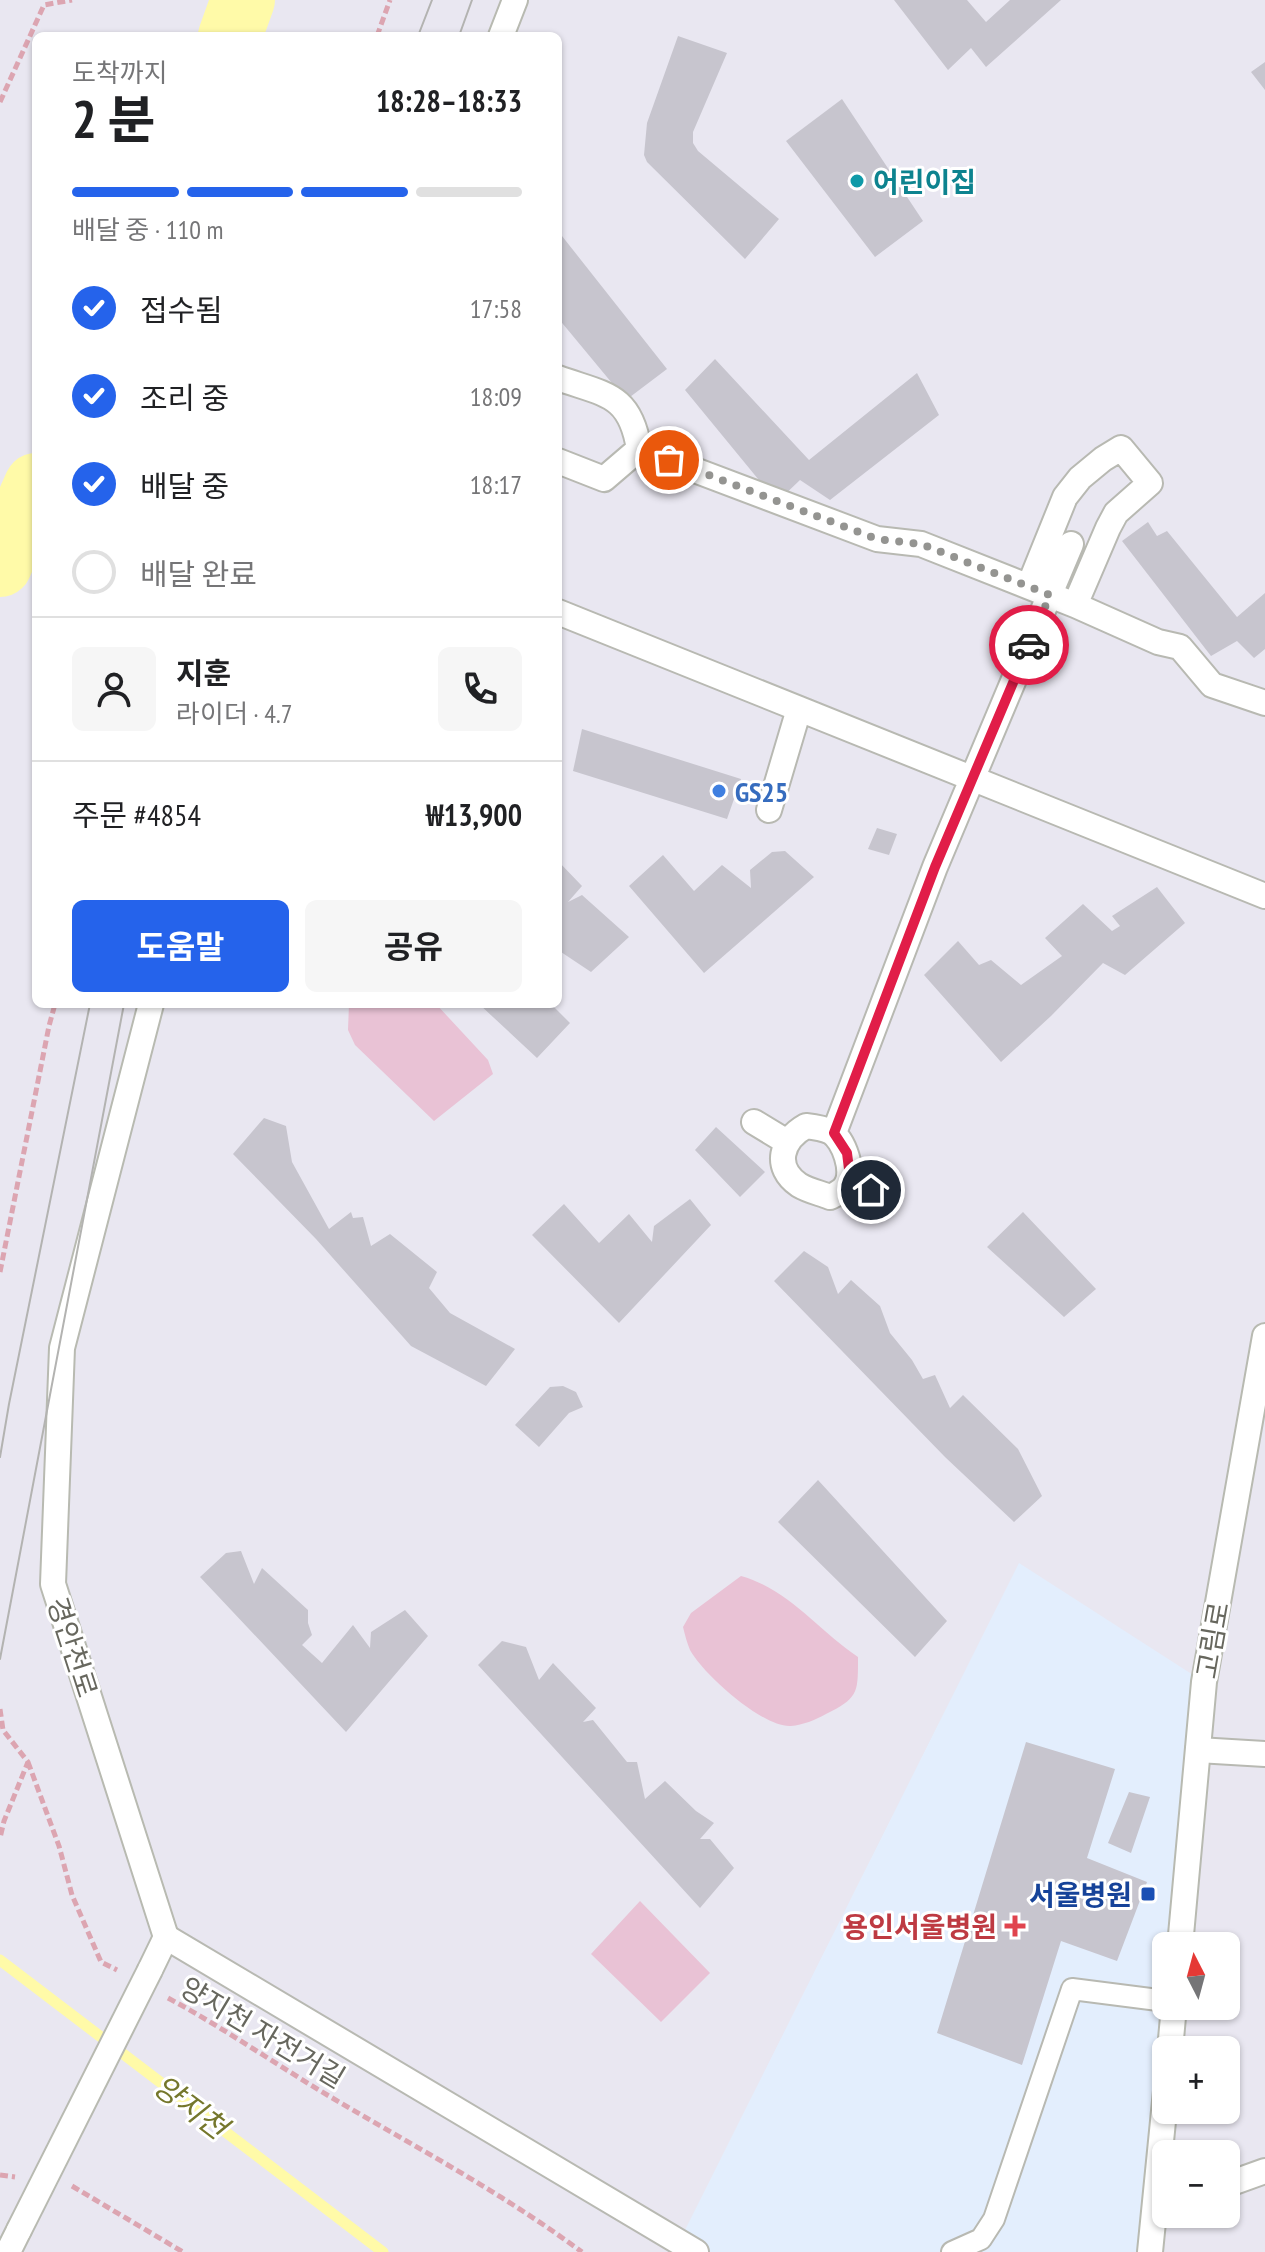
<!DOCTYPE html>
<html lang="ko">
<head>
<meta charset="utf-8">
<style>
	body { margin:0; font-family:"PT Sans Narrow","Noto Sans KR",sans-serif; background:#f6f6f6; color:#202124; height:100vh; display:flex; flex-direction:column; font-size:30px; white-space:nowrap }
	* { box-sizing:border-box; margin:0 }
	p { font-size:26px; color:#757577 }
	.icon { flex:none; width:44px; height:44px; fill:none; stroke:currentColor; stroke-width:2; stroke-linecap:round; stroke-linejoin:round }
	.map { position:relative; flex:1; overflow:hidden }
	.details { position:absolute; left:32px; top:32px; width:530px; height:976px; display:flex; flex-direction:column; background:#fff; border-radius:12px; box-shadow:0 2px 6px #0004 }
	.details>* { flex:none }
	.needle { width:52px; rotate:354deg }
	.controls { position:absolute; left:1152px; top:1932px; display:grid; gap:16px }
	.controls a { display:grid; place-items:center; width:88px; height:88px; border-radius:12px; background:#fff; box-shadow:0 2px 6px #0004; font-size:40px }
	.pin { position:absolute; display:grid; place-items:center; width:68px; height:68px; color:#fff; margin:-34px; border:4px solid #fff; border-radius:50%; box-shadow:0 2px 8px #0007 }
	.courier { position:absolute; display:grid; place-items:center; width:80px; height:80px; margin:-40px; border:6px solid #e11d48; border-radius:50%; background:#fff; color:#222; box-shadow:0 2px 10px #0007 }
	.headline em { font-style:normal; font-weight:700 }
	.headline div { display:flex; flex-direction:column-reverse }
	.headline { display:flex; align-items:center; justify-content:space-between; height:136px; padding:0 40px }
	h1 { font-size:52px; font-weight:700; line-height:60px }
	.bar { display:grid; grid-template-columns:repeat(4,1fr); gap:12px 8px; align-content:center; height:96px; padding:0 40px }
	.bar i { height:10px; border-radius:6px; background:#e0e0e0 }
	.bar .selected { background:#2563eb }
	.bar p { grid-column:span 4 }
	.line { display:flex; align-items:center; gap:20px; padding:0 40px; border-top:2px solid #e0e0e0 }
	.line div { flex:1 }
	.round { display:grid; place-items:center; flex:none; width:84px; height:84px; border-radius:12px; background:#f6f6f6 }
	ol { padding:0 40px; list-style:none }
	li { display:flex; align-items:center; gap:24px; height:88px }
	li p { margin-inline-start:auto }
	li .icon { padding:8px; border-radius:50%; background:#2563eb; color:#fff; stroke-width:4 }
	li:last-child { color:#757577 }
	li i { width:44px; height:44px; border:4px solid #e0e0e0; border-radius:50% }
	.button { display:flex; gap:16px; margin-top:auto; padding:16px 40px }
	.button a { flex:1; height:92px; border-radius:12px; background:#2563eb; color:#fff; font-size:32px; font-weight:700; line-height:92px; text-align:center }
	.button a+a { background:#f6f6f6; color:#202124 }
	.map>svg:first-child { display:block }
</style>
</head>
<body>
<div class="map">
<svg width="1265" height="2252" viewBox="0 0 1265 2252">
	<rect width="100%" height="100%" fill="#e9e7f1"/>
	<path fill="#e3eefd" d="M 1019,1563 L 1204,1682 L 1178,1946 L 1166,1946 L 1166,2069 L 1148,2252 L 696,2252 L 679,2242 Z"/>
	<path fill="#e9c2d5" d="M 349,1004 L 436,1004 L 488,1060 L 493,1074 L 434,1121 L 355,1045 L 348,1030 Z
		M 741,1576 C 788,1589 818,1630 858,1657 C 858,1692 859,1698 826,1714 C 815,1720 803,1725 791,1726 C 763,1728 703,1674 690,1650 C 687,1643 685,1635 683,1627 L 691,1613 Z
		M 640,1901 L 710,1973 L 661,2022 L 591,1954 Z"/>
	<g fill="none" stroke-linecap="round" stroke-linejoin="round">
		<path stroke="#fffaa8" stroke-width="11" d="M 0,1960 L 383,2252"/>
		<path stroke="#fffaa8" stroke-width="64" d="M 230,36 L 243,0
			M 0,565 L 36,485"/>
	</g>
	<path fill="#c7c5ce" d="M 894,0 L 967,0 L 986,22 L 1010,0 L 1061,0 L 986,67 L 971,48 L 948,70 Z
		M 678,36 L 727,53 L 693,132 L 693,143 L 698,151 L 779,219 L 745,259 L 647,162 L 644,155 L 647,123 Z
		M 1265,62 L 1265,90 L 1251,72 Z
		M 842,99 L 923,221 L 875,257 L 786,141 Z
		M 562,236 L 667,369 L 626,400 L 558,318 L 558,239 Z
		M 715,359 L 809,460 L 917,373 L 939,415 L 830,500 L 800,480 L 777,502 L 685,390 Z
		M 1148,522 L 1157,536 L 1167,531 L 1237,617 L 1265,593 L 1265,649 L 1254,658 L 1237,641 L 1211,656 L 1122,541 Z
		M 582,729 L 741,779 L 727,819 L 573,771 Z
		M 877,828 L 897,834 L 889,855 L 868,849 Z
		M 785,851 L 814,877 L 704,973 L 629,886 L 663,855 L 694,891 L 722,865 L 751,888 L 750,870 L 772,852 Z
		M 558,861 L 582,886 L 568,902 L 582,895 L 629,937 L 591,972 L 558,950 Z
		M 1157,887 L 1185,923 L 1125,975 L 1103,963 L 1051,1016 L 1001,1062 L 924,975 L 958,941 L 979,965 L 991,960 L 1021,985 L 1062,956 L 1045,938 L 1083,904 L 1112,931 L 1120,926 L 1112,916 Z
		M 479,1004 L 551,1004 L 570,1023 L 537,1058 Z
		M 264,1118 L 286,1126 L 292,1162 L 329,1229 L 351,1212 L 353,1218 L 363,1217 L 371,1246 L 390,1234 L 437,1272 L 429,1288 L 450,1313 L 515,1349 L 486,1386 L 411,1346 L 316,1239 L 233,1154 Z
		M 716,1127 L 765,1172 L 740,1197 L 695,1150 Z
		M 690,1199 L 711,1225 L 619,1323 L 532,1235 L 564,1204 L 599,1243 L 629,1214 L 652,1242 L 654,1226 Z
		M 1023,1212 L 1096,1289 L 1064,1317 L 987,1247 Z
		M 804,1251 L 828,1267 L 838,1294 L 851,1280 L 880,1306 L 890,1333 L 912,1360 L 923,1379 L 935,1375 L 950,1408 L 963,1395 L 1018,1449 L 1042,1496 L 1014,1522 L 945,1457 L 774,1281 Z
		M 563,1386 L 576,1392 L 583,1407 L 569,1413 L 539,1447 L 515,1425 L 550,1387 Z
		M 818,1480 L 947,1621 L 915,1657 L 778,1522 Z
		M 241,1551 L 254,1584 L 262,1568 L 308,1610 L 308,1623 L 312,1635 L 302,1645 L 322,1663 L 353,1625 L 370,1648 L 371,1632 L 405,1610 L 428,1636 L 346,1732 L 200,1577 L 226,1553 Z
		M 502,1641 L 526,1647 L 539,1680 L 553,1663 L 596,1708 L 583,1722 L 593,1720 L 627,1762 L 637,1762 L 645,1799 L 665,1781 L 696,1811 L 714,1823 L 700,1839 L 710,1839 L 734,1868 L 700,1908 L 478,1665 Z
		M 1026,1742 L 1115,1769 L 1087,1858 L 1147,1882 L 1117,1961 L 1061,1941 L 1022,2065 L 937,2033 Z
		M 1129,1792 L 1150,1797 L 1131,1853 L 1108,1843 Z"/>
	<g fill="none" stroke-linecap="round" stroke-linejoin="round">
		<defs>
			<path id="lane" d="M 952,2252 L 981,2239 L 994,2219 L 1072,1989 L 1166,2001"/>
			<path id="street" d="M 558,378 C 605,395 630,393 639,449
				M 639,449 L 877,539 L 921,544 L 1075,605 L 1158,642 L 1180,647 L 1212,685 L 1265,703
				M 558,461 L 604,479 L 639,449
				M 1029,586 L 1065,497 L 1080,478 L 1103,459 L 1121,448 L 1150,483 L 1116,513 L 1108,528 L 1075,605
				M 558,612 L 1265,896
				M 769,810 L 799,709
				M 754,1122 L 787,1142
				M 806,1126 C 815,1127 823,1128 831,1132 C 844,1140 855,1172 846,1185 C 843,1191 836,1194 830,1197 C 820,1193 809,1191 799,1185 C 773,1167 781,1140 806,1126 Z
				M 834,1133 L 935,867 L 1071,544
				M 850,1177 L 871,1190
				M 1198,1750 L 1265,1754
				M 166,1937 L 696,2252
				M 1226,2185 L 1265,2171"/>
			<path id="secondary" d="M 501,36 L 515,0
				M 1180,1946 L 1204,1682 L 1265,1336
				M 150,1970 L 166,1937 L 53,1584 L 62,1348 L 151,1004
				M 1170,2050 L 1174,2006
				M 8,2252 L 19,2230
				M 1150,2252 L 1166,2091"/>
		</defs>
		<use href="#lane" stroke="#b8b9b2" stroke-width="24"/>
		<use href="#street" stroke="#b8b9b2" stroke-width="28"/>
		<use href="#secondary" stroke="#b8bab1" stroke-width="28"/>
		<path stroke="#dca5b1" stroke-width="5" stroke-dasharray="8 4" stroke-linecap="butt" d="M 377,36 L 390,0
			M 0,102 L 44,5 L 72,0
			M 0,1272 L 49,1026 L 55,1004
			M 0,1709 L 3,1730 L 28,1762 L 4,1821 L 0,1838
			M 28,1762 L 59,1846 L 72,1895 L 101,1962 L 117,1970
			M 168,1998 C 224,2028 275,2064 329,2096 C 414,2146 502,2193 582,2252
			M 0,2175 L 15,2177
			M 72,2186 L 183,2252"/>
		<use href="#lane" stroke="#fff" stroke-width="20"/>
		<use href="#street" stroke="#fff" stroke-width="24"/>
		<use href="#secondary" stroke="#fff" stroke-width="24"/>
		<path stroke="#b3b3b1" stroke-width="2" d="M 418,36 L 432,0
			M 459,36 L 472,0
			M 0,1457 L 9,1404 L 90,1004
			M 0,1659 L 124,1004"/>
		<defs>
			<path id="secondary-bridge" d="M 19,2230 L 150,1970"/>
		</defs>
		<use href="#secondary-bridge" stroke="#b8bab1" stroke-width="28" stroke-linecap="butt"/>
		<use href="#secondary-bridge" stroke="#fff" stroke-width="24"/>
	</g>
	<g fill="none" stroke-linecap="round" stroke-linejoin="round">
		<path stroke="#949491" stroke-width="8" stroke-dasharray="0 14.4" d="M 669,460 L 877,539 L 921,544 L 1050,595 L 1029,645"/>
		<path stroke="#e11d48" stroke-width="10" d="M 871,1190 L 850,1177 L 847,1153 L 834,1133 L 935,867 L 1029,645"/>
	</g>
	<circle fill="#0f9aa8" stroke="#fff" stroke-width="3" cx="857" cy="181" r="8"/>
	<circle fill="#3f7fe0" stroke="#fff" stroke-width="3" cx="719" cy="791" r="8"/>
	<rect fill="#1a4fb4" stroke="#fff" stroke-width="3" x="1140" y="1886" width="16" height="16" rx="4"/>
	<path fill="#e0444e" stroke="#fff" stroke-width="3" d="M1011 1914h8v8h8v8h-8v8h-8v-8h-8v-8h8z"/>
	<g text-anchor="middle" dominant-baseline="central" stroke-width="6" stroke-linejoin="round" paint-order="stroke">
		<g font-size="28" font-weight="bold" fill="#0d838f" stroke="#fff" text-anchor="start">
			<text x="873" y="181">어린이집</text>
		</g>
		<g font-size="28" font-weight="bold" fill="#366cbe" stroke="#fff" text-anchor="start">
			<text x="735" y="791">GS25</text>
		</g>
		<g font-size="28" fill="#67675e" stroke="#fff">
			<text transform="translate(1212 1640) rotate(-80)">고림로</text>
			<text transform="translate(73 1647) rotate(72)">경안천로</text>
			<text transform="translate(263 2032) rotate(31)">양지천 자전거길</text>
		</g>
		<g font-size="28" font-weight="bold" fill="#164399" stroke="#fff" text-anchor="end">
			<text x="1132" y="1894">서울병원</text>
		</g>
		<g font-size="28" font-weight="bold" fill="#be3a42" stroke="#fff" text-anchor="end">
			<text x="997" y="1926">용인서울병원</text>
		</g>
		<g font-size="30" font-style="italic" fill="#75772c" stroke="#fff">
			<text transform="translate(191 2106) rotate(37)">양지천</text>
		</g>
	</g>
</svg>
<div class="controls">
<a><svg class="needle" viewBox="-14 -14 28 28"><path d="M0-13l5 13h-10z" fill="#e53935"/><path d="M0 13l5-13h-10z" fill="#757577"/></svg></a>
<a>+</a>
<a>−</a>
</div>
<div class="pin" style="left:669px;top:460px;background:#ea580c"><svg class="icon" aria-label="bag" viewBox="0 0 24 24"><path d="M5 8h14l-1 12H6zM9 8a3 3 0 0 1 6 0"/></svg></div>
<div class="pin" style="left:871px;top:1190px;background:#1f2937"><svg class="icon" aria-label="home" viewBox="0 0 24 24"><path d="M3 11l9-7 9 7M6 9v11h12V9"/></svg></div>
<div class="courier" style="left:1029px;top:645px"><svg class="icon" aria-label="car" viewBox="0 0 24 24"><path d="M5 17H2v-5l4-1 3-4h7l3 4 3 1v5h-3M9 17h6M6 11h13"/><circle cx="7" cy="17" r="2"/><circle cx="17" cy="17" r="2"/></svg></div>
<section class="details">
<div class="headline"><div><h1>2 분</h1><p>도착까지</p></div><em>18:28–18:33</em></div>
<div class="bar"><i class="selected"></i><i class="selected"></i><i class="selected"></i><i></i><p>배달 중 · 110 m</p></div>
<ol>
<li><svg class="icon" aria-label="check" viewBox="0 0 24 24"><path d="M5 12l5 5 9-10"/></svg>접수됨<p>17:58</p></li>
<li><svg class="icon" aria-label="check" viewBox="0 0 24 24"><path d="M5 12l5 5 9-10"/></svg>조리 중<p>18:09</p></li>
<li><svg class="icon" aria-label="check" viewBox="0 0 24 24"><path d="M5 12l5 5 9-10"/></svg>배달 중<p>18:17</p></li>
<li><i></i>배달 완료</li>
</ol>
<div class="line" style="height:144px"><a class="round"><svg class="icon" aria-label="person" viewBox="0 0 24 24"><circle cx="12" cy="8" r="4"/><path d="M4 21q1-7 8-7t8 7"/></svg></a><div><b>지훈</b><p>라이더 · 4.7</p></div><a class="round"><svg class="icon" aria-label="phone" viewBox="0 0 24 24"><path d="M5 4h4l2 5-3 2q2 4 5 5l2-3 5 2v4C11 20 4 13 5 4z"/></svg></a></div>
<div class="line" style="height:104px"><div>주문 #4854</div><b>₩13,900</b></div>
<div class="button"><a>도움말</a><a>공유</a></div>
</section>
</div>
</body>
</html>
